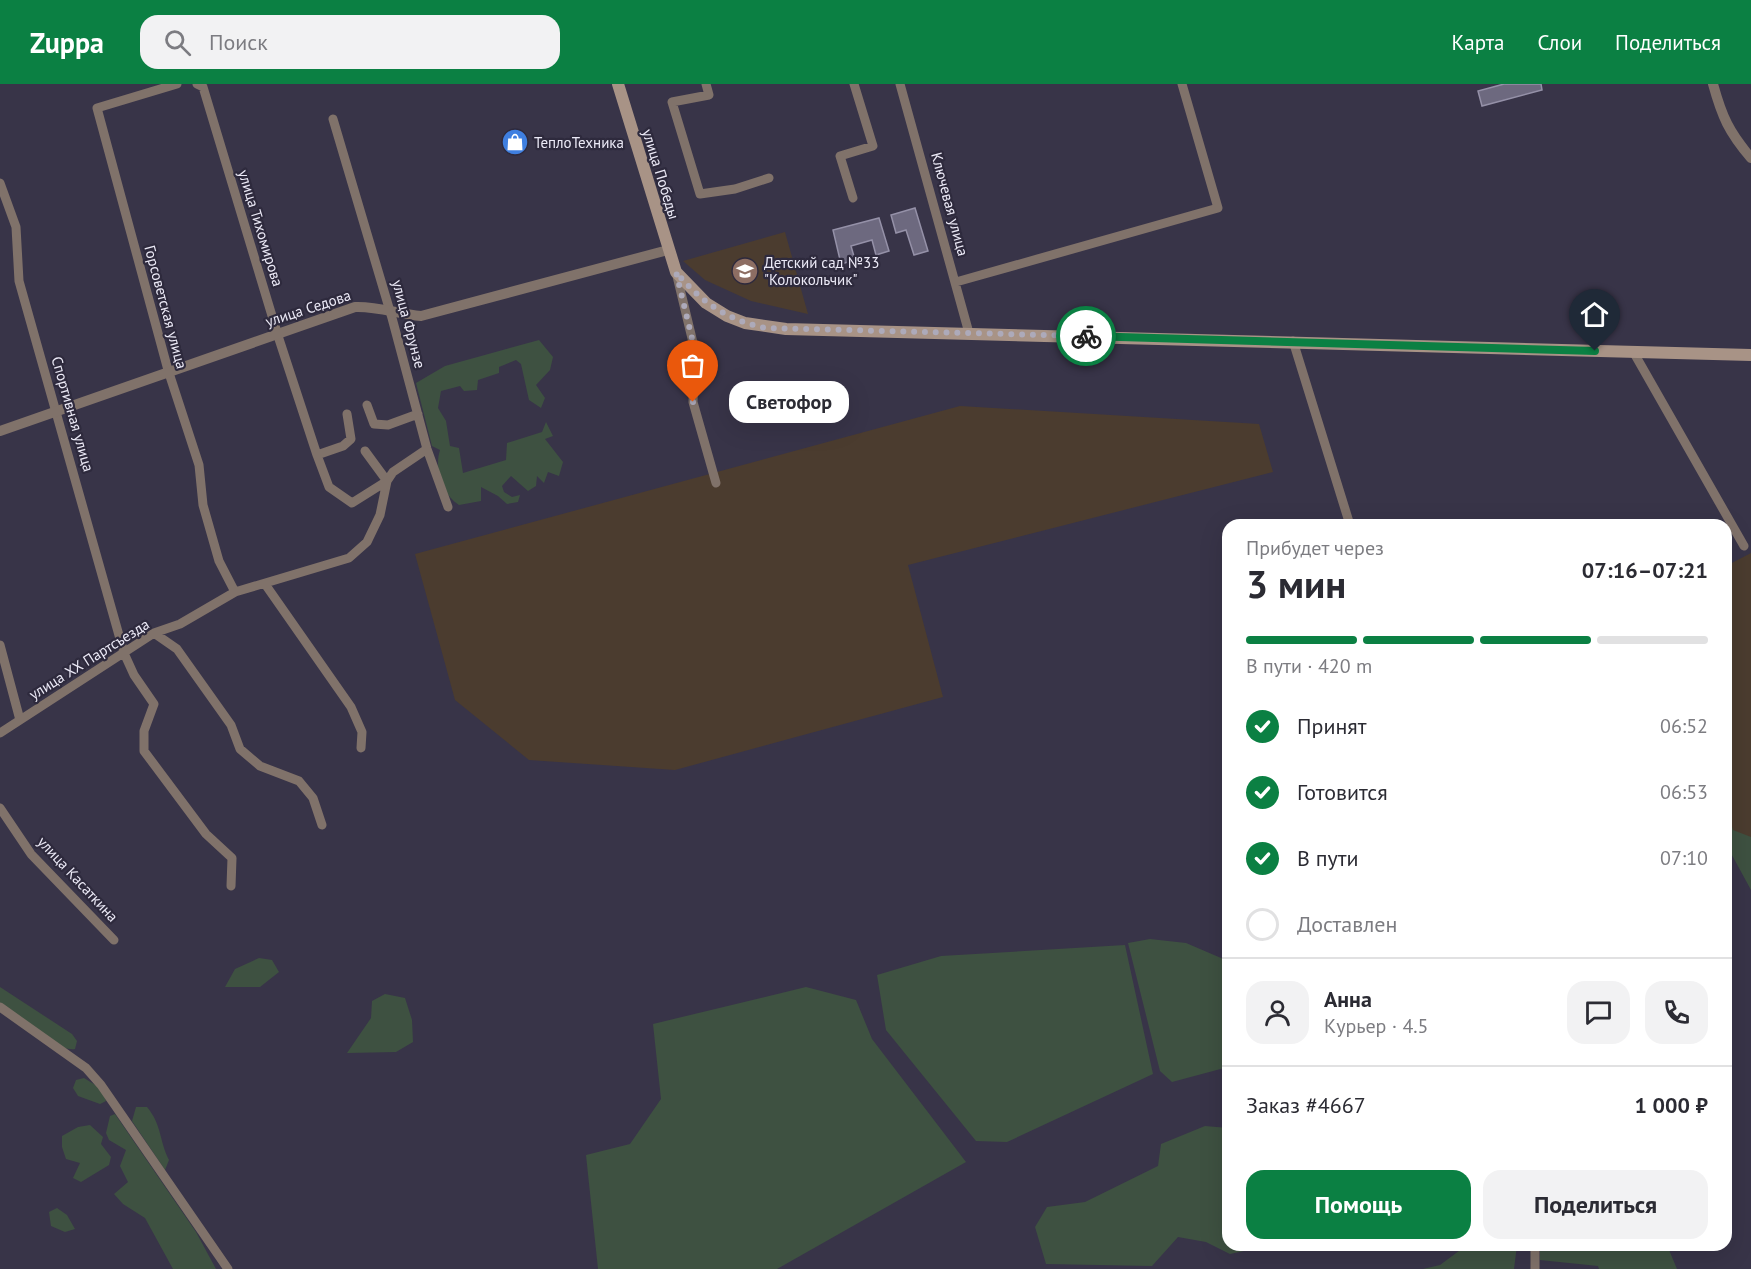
<!DOCTYPE html>
<html lang="ru">
<head>
<meta charset="utf-8">
<style>
	body { margin:0; font-family:"PT Sans",sans-serif; background:#f2f2f3; color:#2b2b33; height:100vh; display:flex; flex-direction:column; font-size:22px; white-space:nowrap }
	* { box-sizing:border-box; margin:0 }
	p { font-size:20px; color:#7c7c81 }
	.icon { flex:none; width:33px; height:33px; fill:none; stroke:currentColor; stroke-width:2; stroke-linecap:round; stroke-linejoin:round }
	.map { position:relative; flex:1; overflow:hidden }
	.panel { position:absolute; left:1222px; top:435px; width:510px; height:732px; display:flex; flex-direction:column; background:#fff; border-radius:18px; box-shadow:0 6px 24px #0002 }
	.panel>* { flex:none }
	.pin { position:absolute; display:grid; place-items:center; width:51px; height:51px; color:#fff; margin:-62px -26px; border-radius:50% 50% 50% 0; rotate:-45deg; box-shadow:0 0 6px #0007 }
	.pin .icon { rotate:45deg }
	.courier { position:absolute; display:grid; place-items:center; width:60px; height:60px; margin:-30px; border:4px solid #0b8043; border-radius:50%; background:#fff; color:#222; box-shadow:0 2px 8px #0007 }
	.bubble { position:absolute; height:42px; border-radius:18px; background:#fff; box-shadow:0 6px 24px #0002; font-size:20px; font-weight:600; line-height:42px; text-align:center }
	.headline em { font-style:normal; font-weight:600 }
	.headline div { display:flex; flex-direction:column-reverse }
	.headline { display:flex; align-items:center; justify-content:space-between; height:102px; padding:0 24px }
	h1 { font-size:39px; font-weight:600; line-height:45px }
	.bar { display:grid; grid-template-columns:repeat(4,1fr); gap:9px 6px; align-content:center; height:72px; padding:0 24px }
	.bar i { height:8px; border-radius:4px; background:#e1e1e2 }
	.bar .on { background:#0b8043 }
	.bar p { grid-column:span 4 }
	.line { display:flex; align-items:center; gap:15px; padding:0 24px; border-top:2px solid #e1e1e2 }
	.line div { flex:1 }
	.round { display:grid; place-items:center; flex:none; width:63px; height:63px; border-radius:18px; background:#f2f2f3 }
	ol { padding:0 24px; list-style:none }
	li { display:flex; align-items:center; gap:18px; height:66px }
	li p { margin-inline-start:auto }
	li .icon { padding:6px; border-radius:50%; background:#0b8043; color:#fff; stroke-width:4 }
	li:last-child { color:#7c7c81 }
	li i { width:33px; height:33px; border:3px solid #e1e1e2; border-radius:50% }
	.button { display:flex; gap:12px; margin-top:auto; padding:12px 24px }
	.button a { flex:1; height:69px; border-radius:18px; background:#0b8043; color:#fff; font-size:24px; font-weight:600; line-height:69px; text-align:center }
	.button a+a { background:#f2f2f3; color:#2b2b33 }
	header { display:flex; align-items:center; gap:36px; box-sizing:border-box; height:84px; padding:0 30px; background:#0b8043; color:#fff }
	header strong { font-size:28px }
	nav { display:flex; gap:33px; margin-inline-start:auto; font-size:21px }
	.search { width:420px; height:54px; background:#f2f2f3; display:flex; align-items:center; gap:15px; box-sizing:border-box; padding:0 21px; border-radius:18px; color:#7c7c81; font-size:22px }
	.map>svg:first-child { display:block }
</style>
</head>
<body>
<header>
<strong>Zuppa</strong>
<div class="search"><svg class="icon" aria-label="search" viewBox="0 0 24 24"><circle cx="10" cy="10" r="6"/><path d="M15 15l6 6"/></svg>Поиск</div>
<nav><a>Карта</a><a>Слои</a><a>Поделиться</a></nav>
</header>
<div class="map">
<svg width="1751" height="1185" viewBox="0 0 1751 1185">
	<rect width="100%" height="100%" fill="#383448"/>
	<path fill="#4b3c2f" d="M 785,148 L 808,230 L 751,217 L 705,196 L 683,177 Z
		M 960,322 L 1259,340 L 1273,388 L 908,481 L 943,613 L 675,686 L 529,676 L 455,616 L 415,470 Z
		M 1751,469 L 1751,795 L 1727,750 L 1726,482 Z"/>
	<path fill="#3e5141" d="M 539,256 L 553,273 L 550,286 L 536,301 L 545,314 L 541,324 L 529,316 L 521,280 L 516,276 L 499,283 L 499,289 L 478,296 L 477,306 L 464,307 L 460,302 L 441,307 L 438,324 L 446,337 L 450,362 L 459,364 L 463,389 L 506,376 L 507,359 L 542,348 L 546,338 L 553,352 L 545,355 L 563,378 L 559,392 L 548,388 L 544,399 L 537,392 L 536,402 L 528,407 L 511,392 L 502,402 L 504,408 L 512,413 L 520,411 L 518,418 L 507,420 L 498,412 L 481,403 L 481,417 L 459,421 C 442,410 434,385 440,366 L 432,362 L 416,299 L 445,282 Z
		M 1726,722 L 1733,746 L 1751,753 L 1751,806 L 1727,762 Z
		M 1150,855 L 1186,859 L 1228,877 L 1228,983 L 1172,998 L 1160,987 L 1128,859 Z
		M 1125,861 L 1153,990 L 1007,1058 L 976,1057 L 886,946 L 877,891 L 941,872 Z
		M 259,874 L 272,876 L 279,888 L 260,903 L 225,903 L 235,885 Z
		M 0,903 L 72,950 L 77,957 L 75,965 C 59,969 15,931 0,921 Z
		M 806,903 L 856,916 L 872,955 L 966,1078 L 777,1185 L 598,1185 L 586,1071 L 630,1060 L 661,1015 L 653,940 Z
		M 385,910 L 405,914 L 412,936 L 413,958 L 396,968 L 347,969 L 371,934 L 372,917 Z
		M 84,994 L 102,1005 L 106,1017 L 100,1020 L 78,1012 L 73,1004 L 76,996 Z
		M 136,1023 L 147,1023 C 162,1041 159,1056 169,1076 L 165,1086 L 132,1037 Z
		M 115,1030 L 196,1148 L 216,1185 L 173,1185 L 145,1134 L 123,1120 L 114,1110 L 128,1098 L 120,1082 L 126,1066 L 109,1056 L 106,1049 L 110,1032 Z
		M 90,1041 L 103,1053 L 101,1060 L 111,1073 L 109,1081 L 81,1098 L 73,1094 L 80,1079 L 66,1075 L 62,1063 L 62,1052 L 78,1043 Z
		M 1205,1042 L 1228,1044 L 1228,1161 L 1272,1161 L 1230,1170 L 1206,1158 L 1178,1153 L 1152,1182 L 1046,1180 L 1035,1143 L 1047,1123 L 1085,1118 L 1158,1082 L 1161,1060 Z
		M 57,1124 L 67,1131 L 75,1145 L 65,1148 L 51,1142 L 49,1128 Z
		M 1467,1161 L 1517,1161 L 1514,1185 L 1423,1185 L 1440,1181 Z
		M 1540,1161 L 1667,1161 L 1677,1185 L 1599,1185 L 1598,1182 L 1540,1176 Z"/>
	<path fill="#6d697f" stroke="#9591a8" stroke-width="1.5" d="M 1504,0 L 1541,0 L 1542,6 L 1482,22 L 1478,7 Z
		M 915,124 L 928,167 L 914,171 L 906,146 L 896,149 L 891,131 Z
		M 879,134 L 889,167 L 876,171 L 872,156 L 851,162 L 855,176 L 841,180 L 833,146 Z"/>
	<g fill="none" stroke-linecap="round" stroke-linejoin="round">
		<path stroke="#80726a" stroke-width="9" d="M 177,0 L 97,24 L 168,286 L 199,381 L 203,421 L 219,477 L 235,508
			M 197,0 L 203,3 L 279,255 L 317,371 L 329,403 L 352,419 L 387,397 L 393,388 L 427,365
			M 706,0 L 709,11 L 672,18 L 700,110 L 735,105 L 769,94
			M 900,0 L 969,249
			M 333,35 L 392,234 L 427,365 L 448,423
			M 0,99 L 16,143 L 19,197 L 124,569 L 134,591 L 154,620 L 144,647 L 144,667 L 206,750 L 232,774 L 231,802
			M 853,114 L 840,72 L 873,62 L 854,0
			M 676,188 L 695,267 L 693,318 L 716,399
			M 956,198 L 1218,124 L 1182,0
			M 1293,257 L 1350,441
			M 1634,269 L 1744,462
			M 367,321 L 374,340 L 388,341 L 418,330
			M 365,367 L 387,397
			M 317,371 L 343,362 L 351,355 L 347,330
			M 265,500 L 351,623 L 362,648 L 361,664
			M 154,549 L 177,565 L 231,641 L 240,665 L 260,682 L 299,697 L 313,714 L 322,741
			M 0,561 L 20,636
			M 0,649 L 154,549 L 180,540 L 235,508 L 349,474 L 367,458 L 380,431 L 387,397
			M 0,724 L 31,770 L 114,856
			M 0,923 L 86,984 L 101,1001 L 228,1185
			M 1535,1161 L 1535,1185"/>
		<path stroke="#80726a" stroke-width="10" d="M 1713,0 C 1722,33 1729,48 1751,74
			M 0,347 L 355,223 C 378,222 398,230 421,232 L 668,166"/>
		<path stroke="#a89386" stroke-width="12" d="M 618,0 L 676,188 L 706,219 L 727,232 L 745,239 L 786,245 L 1751,271"/>
	</g>
	<g fill="none" stroke-linecap="round" stroke-linejoin="round">
		<path stroke="#adaaba" stroke-width="6" stroke-dasharray="0 10.8" d="M 693,318 L 695,267 L 676,188 C 700,217 727,236 765,244 L 1086,252"/>
		<path stroke="#0b8043" stroke-width="8" d="M 1086,252 L 1595,267"/>
	</g>
	<defs>
		<symbol id="shop-disc" viewBox="-11 -11 22 22"><circle r="9.5" fill="#3f7fe0" stroke="#2e2a3d"/><path d="M-5-2.5h2.3a2.7 3.5 0 0 1 5.4 0H5L5.5 6h-11ZM-1.5-2.5h3a1.5 2.3 0 0 0-3 0Z" fill="#fff"/></symbol>
		<symbol id="school-disc" viewBox="-11 -11 22 22"><circle r="9.5" fill="#8d6e63" stroke="#2e2a3d"/><path d="M0-5L7-2L0 1L-7-2ZM-4 1L0 2.5L4 1V4Q0 6-4 4Z" fill="#fff"/></symbol>
	</defs>
	<g fill-rule="evenodd">
		<use href="#shop-disc" x="500" y="43" width="30" height="30"/>
		<use href="#school-disc" x="730" y="172" width="30" height="30"/>
	</g>
	<g text-anchor="middle" dominant-baseline="central" stroke-width="4.5" stroke-linejoin="round" paint-order="stroke">
		<g font-size="15" fill="#eceaf7" stroke="#2e2a3d" text-anchor="start">
			<text x="534" y="58">ТеплоТехника</text>
			<text x="764" y="178">Детский сад №33<tspan x="764" dy="17">"Колокольчик"</tspan></text>
		</g>
		<g font-size="15" fill="#eceaf7" stroke="#2e2a3d">
			<text transform="translate(661 90) rotate(73)">улица Победы</text>
			<text transform="translate(950 120) rotate(75)">Ключевая улица</text>
			<text transform="translate(261 144) rotate(73)">улица Тихомирова</text>
			<text transform="translate(166 223) rotate(75)">Горсоветская улица</text>
			<text transform="translate(308 224) rotate(-18)">улица Седова</text>
			<text transform="translate(409 240) rotate(75)">улица Фрунзе</text>
			<text transform="translate(73 330) rotate(74)">Спортивная улица</text>
			<text transform="translate(89 575) rotate(-32)">улица XX Партсъезда</text>
			<text transform="translate(78 795) rotate(47)">улица Касаткина</text>
		</g>
	</g>
</svg>
<div class="pin" style="left:693px;top:318px;background:#ea580c"><svg class="icon" aria-label="bag" viewBox="0 0 24 24"><path d="M5 8h14l-1 12H6zM9 8a3 3 0 0 1 6 0"/></svg></div>
<div class="pin" style="left:1595px;top:267px;background:#1f2937"><svg class="icon" aria-label="home" viewBox="0 0 24 24"><path d="M3 11l9-7 9 7M6 9v11h12V9"/></svg></div>
<div class="courier" style="left:1086px;top:252px"><svg class="icon" aria-label="bike" viewBox="0 0 24 24"><circle cx="6" cy="16" r="4"/><circle cx="18" cy="16" r="4"/><path d="M6 16l4-8h5l3 8M10 8l3 8H6M13 5h3"/></svg></div>
<div class="bubble" style="left:729px;top:297px;width:120px">Светофор</div>
<section class="panel">
<div class="headline"><div><h1>3 мин</h1><p>Прибудет через</p></div><em>07:16–07:21</em></div>
<div class="bar"><i class="on"></i><i class="on"></i><i class="on"></i><i></i><p>В пути · 420 m</p></div>
<ol>
<li><svg class="icon" aria-label="check" viewBox="0 0 24 24"><path d="M5 12l5 5 9-10"/></svg>Принят<p>06:52</p></li>
<li><svg class="icon" aria-label="check" viewBox="0 0 24 24"><path d="M5 12l5 5 9-10"/></svg>Готовится<p>06:53</p></li>
<li><svg class="icon" aria-label="check" viewBox="0 0 24 24"><path d="M5 12l5 5 9-10"/></svg>В пути<p>07:10</p></li>
<li><i></i>Доставлен</li>
</ol>
<div class="line" style="height:108px"><a class="round"><svg class="icon" aria-label="person" viewBox="0 0 24 24"><circle cx="12" cy="8" r="4"/><path d="M4 21q1-7 8-7t8 7"/></svg></a><div><b>Анна</b><p>Курьер · 4.5</p></div><a class="round"><svg class="icon" aria-label="chat" viewBox="0 0 24 24"><path d="M4 5h16v11H9l-5 4z"/></svg></a><a class="round"><svg class="icon" aria-label="phone" viewBox="0 0 24 24"><path d="M5 4h4l2 5-3 2q2 4 5 5l2-3 5 2v4C11 20 4 13 5 4z"/></svg></a></div>
<div class="line" style="height:78px"><div>Заказ #4667</div><b>1 000 ₽</b></div>
<div class="button"><a>Помощь</a><a>Поделиться</a></div>
</section>
</div>
</body>
</html>
